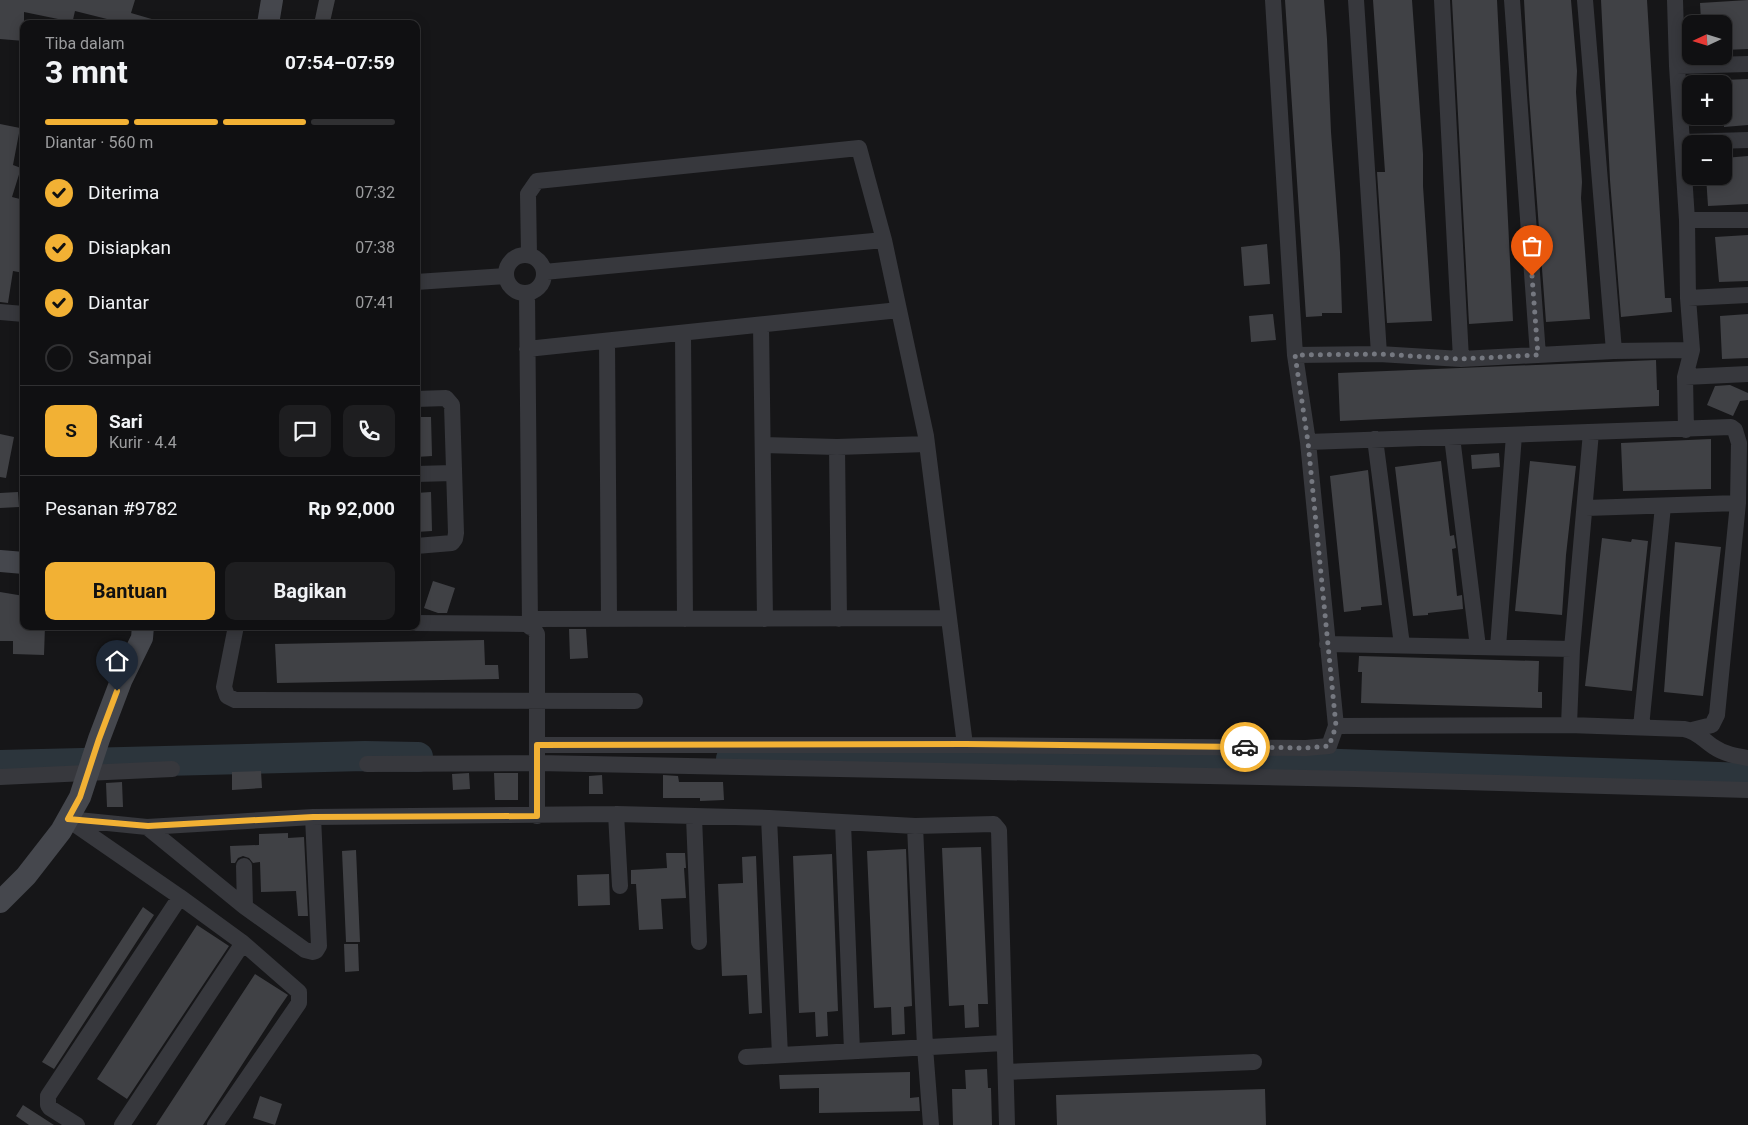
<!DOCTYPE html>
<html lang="id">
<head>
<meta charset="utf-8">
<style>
	body { margin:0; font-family:Roboto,sans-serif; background:#1e1e20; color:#f1f3f6; height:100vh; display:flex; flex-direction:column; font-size:19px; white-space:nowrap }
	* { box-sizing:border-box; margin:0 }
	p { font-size:16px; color:#9c9d9f }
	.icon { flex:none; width:28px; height:28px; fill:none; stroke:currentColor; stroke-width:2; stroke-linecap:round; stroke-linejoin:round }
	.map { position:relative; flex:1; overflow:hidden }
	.drawer { position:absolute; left:20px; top:20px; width:400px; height:610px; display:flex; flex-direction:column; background:#101012; border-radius:10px; box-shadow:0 2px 12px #0003,0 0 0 1px #303032 }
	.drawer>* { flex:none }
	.needle { width:32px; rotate:266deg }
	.fabs { position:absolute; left:1682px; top:15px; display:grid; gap:10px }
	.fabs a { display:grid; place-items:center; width:50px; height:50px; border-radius:10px; background:#101012; box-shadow:0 2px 12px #0003,0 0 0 1px #303032; font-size:25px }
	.pin { position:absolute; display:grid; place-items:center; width:42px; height:42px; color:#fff; margin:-51px -21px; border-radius:50% 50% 50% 0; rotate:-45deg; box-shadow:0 0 5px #0007 }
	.pin .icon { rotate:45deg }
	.courier { position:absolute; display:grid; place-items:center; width:50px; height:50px; margin:-25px; border:4px solid #f2b134; border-radius:50%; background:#fff; color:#222; box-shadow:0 1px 6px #0007 }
	.summary em { font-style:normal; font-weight:700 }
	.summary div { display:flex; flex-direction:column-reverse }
	.summary { display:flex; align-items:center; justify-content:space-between; height:85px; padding:0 25px }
	h1 { font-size:32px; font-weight:700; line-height:38px }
	.bar { display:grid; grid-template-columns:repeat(4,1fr); gap:8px 5px; align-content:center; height:60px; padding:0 25px }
	.bar i { height:6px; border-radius:4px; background:#303032 }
	.bar .selected { background:#f2b134 }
	.bar p { grid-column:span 4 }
	.line { display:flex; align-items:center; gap:12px; padding:0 25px; border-top:1px solid #303032 }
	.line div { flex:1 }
	.round { display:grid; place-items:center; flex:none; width:52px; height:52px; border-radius:10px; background:#1e1e20 }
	ol { padding:0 25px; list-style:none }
	li { display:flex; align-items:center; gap:15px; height:55px }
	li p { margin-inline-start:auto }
	li .icon { padding:5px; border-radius:50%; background:#f2b134; color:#111; stroke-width:4 }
	li:last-child { color:#9c9d9f }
	li i { width:28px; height:28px; border:2px solid #303032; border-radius:50% }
	.cta { display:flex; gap:10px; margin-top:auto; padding:10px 25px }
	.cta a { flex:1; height:58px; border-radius:10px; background:#f2b134; color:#111; font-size:20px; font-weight:700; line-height:58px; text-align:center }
	.cta a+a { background:#1e1e20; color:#f1f3f6 }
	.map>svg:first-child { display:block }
</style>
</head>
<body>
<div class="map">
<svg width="1748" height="1125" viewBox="0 0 1748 1125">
	<defs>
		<pattern id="grass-tufts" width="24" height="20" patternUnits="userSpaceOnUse" patternTransform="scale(1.25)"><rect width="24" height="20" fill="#1e261f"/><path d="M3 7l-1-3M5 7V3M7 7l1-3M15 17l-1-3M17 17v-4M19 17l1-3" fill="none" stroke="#3c433d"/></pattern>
	</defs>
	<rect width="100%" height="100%" fill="#161618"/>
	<path fill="url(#grass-tufts)" d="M 546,758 L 1311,763 L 1748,778 L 1748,790 Z"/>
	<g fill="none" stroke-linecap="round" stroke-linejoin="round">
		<path stroke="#2c353c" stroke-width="30" d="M 731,759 L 1311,763 L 1748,778
			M 0,765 L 365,756 L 418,757"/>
	</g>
	<path fill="#404145" d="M 0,0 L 135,0 L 131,13 L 155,20 L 154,24 L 110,24 L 111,20 L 75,11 L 72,24 L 69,24 L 57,21 L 58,19 L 24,12 L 24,41 L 0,39 Z
		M 319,0 L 335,0 L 330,22 L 315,19 Z
		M 1285,0 L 1324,0 L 1327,39 L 1331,132 L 1340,252 L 1342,313 L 1322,313 L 1322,316 L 1306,317 Z
		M 1373,0 L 1412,0 L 1423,154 L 1423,186 L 1432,321 L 1387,323 L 1377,172 L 1385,172 Z
		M 1452,0 L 1497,0 L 1513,321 L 1469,324 Z
		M 1524,0 L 1571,0 L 1577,71 L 1576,92 L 1582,182 L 1581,198 L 1590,319 L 1546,322 L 1529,95 Z
		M 1601,0 L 1647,0 L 1665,298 L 1671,298 L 1672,312 L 1621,317 L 1610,180 Z
		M 1748,0 L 1748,49 L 1724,50 L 1724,19 L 1701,21 L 1700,3 Z
		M 1748,79 L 1748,125 L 1724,127 L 1724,80 Z
		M 0,124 L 20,128 L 13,165 L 21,168 L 12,197 L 24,200 L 24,273 L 13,271 L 8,303 L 0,302 Z
		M 1748,156 L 1748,204 L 1708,206 L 1706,176 L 1724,176 L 1724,158 Z
		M 1748,235 L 1748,281 L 1719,282 L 1715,237 Z
		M 1267,244 L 1270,284 L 1244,286 L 1241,247 Z
		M 1273,314 L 1276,340 L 1251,342 L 1249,316 Z
		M 1748,314 L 1748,358 L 1722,359 L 1720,316 Z
		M 1656,360 L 1657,390 L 1659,390 L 1659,406 L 1340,421 L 1338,373 Z
		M 1730,385 L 1748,393 L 1748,400 L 1740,401 L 1733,416 L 1707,405 L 1715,386 Z
		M 416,417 L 431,417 L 432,456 L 416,457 Z
		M 0,434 L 14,437 L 6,478 L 0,477 Z
		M 1711,439 L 1711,489 L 1623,491 L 1621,443 Z
		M 1499,453 L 1500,467 L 1472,469 L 1471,455 Z
		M 1441,461 L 1450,536 L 1454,535 L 1456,548 L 1452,549 L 1457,596 L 1462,595 L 1463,609 L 1428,613 L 1428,615 L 1413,616 L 1395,467 Z
		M 1530,461 L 1576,466 L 1566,555 L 1562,615 L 1515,611 Z
		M 1368,470 L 1382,605 L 1361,607 L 1361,610 L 1344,612 L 1330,476 Z
		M 18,492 L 19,507 L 0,508 L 0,493 Z
		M 431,492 L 432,531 L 416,532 L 416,493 Z
		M 1602,538 L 1631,542 L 1632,539 L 1648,541 L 1632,691 L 1585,686 Z
		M 1675,542 L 1721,547 L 1703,696 L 1664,692 Z
		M 433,581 L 455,588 L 447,613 L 438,613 L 424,608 Z
		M 0,592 L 24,596 L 24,626 L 45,626 L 44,655 L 13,654 L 13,641 L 0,641 Z
		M 569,629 L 586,629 L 588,658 L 570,659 Z
		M 484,640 L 485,665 L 498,665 L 499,679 L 277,683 L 275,644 Z
		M 1359,656 L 1539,661 L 1538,692 L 1542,692 L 1542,708 L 1361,703 L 1362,672 L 1358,672 Z
		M 261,771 L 262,788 L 232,790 L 232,772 Z
		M 469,773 L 470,789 L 453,790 L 452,774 Z
		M 494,773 L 518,773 L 518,800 L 495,800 Z
		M 602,775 L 603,794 L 589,794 L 589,776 Z
		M 663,775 L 678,776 L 679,782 L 723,782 L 724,800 L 700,801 L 700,798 L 663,798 Z
		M 122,782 L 123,807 L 107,807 L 106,783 Z
		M 288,833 L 288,838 L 304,837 L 308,916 L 298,916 L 296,891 L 261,892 L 260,862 L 253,863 L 249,858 L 243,856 L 238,858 L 235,863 L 231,863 L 230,846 L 259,845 L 259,834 Z
		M 981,847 L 988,1004 L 978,1004 L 979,1027 L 965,1028 L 964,1005 L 949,1006 L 942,848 Z
		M 906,849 L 912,1006 L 904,1007 L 905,1034 L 892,1035 L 891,1007 L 874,1008 L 867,851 Z
		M 356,850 L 360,942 L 346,942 L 342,851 Z
		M 666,853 L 685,853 L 686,868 L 684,868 L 686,898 L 661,899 L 663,929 L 639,930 L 636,884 L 631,884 L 631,870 L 667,868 Z
		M 832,854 L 838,1011 L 827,1012 L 828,1036 L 816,1037 L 815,1012 L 799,1013 L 793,856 Z
		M 756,856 L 762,1013 L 749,1014 L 747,975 L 722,976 L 718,884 L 743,883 L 742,857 Z
		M 609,874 L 610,905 L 578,906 L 577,875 Z
		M 143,907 L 154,915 L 54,1069 L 42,1062 Z
		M 197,925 L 229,946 L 127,1099 L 97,1079 Z
		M 344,944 L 358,944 L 359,971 L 345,972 Z
		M 255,974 L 288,995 L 277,1011 L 203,1125 L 156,1125 Z
		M 987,1069 L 988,1088 L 991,1088 L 992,1125 L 953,1125 L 952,1089 L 966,1089 L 965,1070 Z
		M 910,1072 L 910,1098 L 919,1097 L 920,1111 L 819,1113 L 819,1088 L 780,1089 L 779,1075 Z
		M 1265,1089 L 1266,1125 L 1057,1125 L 1056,1095 Z
		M 260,1096 L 282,1104 L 275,1125 L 253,1118 Z
		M 23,1105 L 54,1125 L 29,1125 L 16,1116 Z"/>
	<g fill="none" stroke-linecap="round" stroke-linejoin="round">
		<path stroke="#37383d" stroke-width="16" d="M 1356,0 L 1379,354
			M 1442,0 L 1461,359
			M 1512,0 L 1538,355
			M 1585,0 L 1614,351
			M 1675,0 L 1677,66 L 1687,220 L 1688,298 L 1692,350 L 1685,377 L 1686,430
			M 1677,66 L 1748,64
			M 1683,142 L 1748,140
			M 1687,220 L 1748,220
			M506 274a19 19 0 1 1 38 0a19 19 0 1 1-38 0Z
			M 529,255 L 528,194 L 537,181 L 859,148 L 884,240 L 926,436 L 965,745
			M 544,272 L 884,240
			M 416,282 L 506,276
			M 527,293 L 530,627
			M 1688,298 L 1748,295
			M 0,312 L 24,314
			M 761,325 L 765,619
			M 683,333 L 685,619
			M 607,341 L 609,619
			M 527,349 L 899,310
			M 1295,355 L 1379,354 L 1461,359 L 1614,351 L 1692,350
			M 1685,377 L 1748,374
			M 416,399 L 446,398 L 452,405 L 456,533 L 455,539 L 452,543 L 416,546
			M 1452,437 L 1478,647
			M 1375,439 L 1402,645
			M 1308,442 L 1731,427 L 1735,430 L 1739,443 L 1738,503 L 1717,715 L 1712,725 L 1692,730
			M 763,445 L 837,447 L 927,444
			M 837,447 L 839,619
			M 416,474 L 453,473
			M 1586,508 L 1738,503
			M 530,619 L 949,618
			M 416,623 L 526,624 L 534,629 L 537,634 L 537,816
			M 236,626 L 224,687 L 227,696 L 235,700 L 635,701
			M 1327,644 L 1572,649
			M 1498,647 L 1514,435
			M 1569,725 L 1572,649 L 1591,432
			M 1336,726 L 1569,725 L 1684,729 C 1697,731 1703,740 1714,747 C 1724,754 1736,756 1748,758
			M 1641,727 L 1663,506
			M 537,745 L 965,745 L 1306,748 L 1329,746 L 1336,726 L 1308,442 L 1295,355 L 1273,0
			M 367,764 L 537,763 L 1356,779 L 1748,790
			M 0,777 L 172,769
			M 616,814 L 620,886
			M 694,817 L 699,942
			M 769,818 L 780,1055
			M 68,819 L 147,827 L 313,817 L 616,814 L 769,818 L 915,826 L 994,824 L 999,830 L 1007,1125
			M 70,821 L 180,897 L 243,943 L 299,992 L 299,1003 L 215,1125
			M 843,823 L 852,1051
			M 915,826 L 925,1047 L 931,1125
			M 147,827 L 245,907 L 305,950 L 313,952 L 316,951 L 319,946 L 313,817
			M 244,866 L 245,907
			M 746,1057 L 1004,1043
			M 1006,1072 L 1254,1062
			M 77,1125 L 50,1108 L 48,1105 L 48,1096 L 180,897
			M 122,1125 L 243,943"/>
		<path stroke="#45474d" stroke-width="22" d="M 268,24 L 272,0
			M 0,561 L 24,563
			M 0,902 L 26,876 L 61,831 L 80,797 L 99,739 L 121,681 L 142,638 L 143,626"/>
	</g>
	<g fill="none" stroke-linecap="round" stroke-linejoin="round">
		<path stroke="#757880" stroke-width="5" stroke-dasharray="0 9" d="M 1245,747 L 1306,748 L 1329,746 L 1336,726 L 1308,442 L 1295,355 L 1379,354 L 1461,359 L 1538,355 L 1532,276"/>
		<path stroke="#f2b134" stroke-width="6" d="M 117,691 L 99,739 L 80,797 L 68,819 L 148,826 L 313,817 L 537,816 L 537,745 L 965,744 L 1245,747"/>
	</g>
</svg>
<div class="fabs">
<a><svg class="needle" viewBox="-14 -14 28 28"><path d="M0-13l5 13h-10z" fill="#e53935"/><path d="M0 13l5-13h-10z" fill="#9c9d9f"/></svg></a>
<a>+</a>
<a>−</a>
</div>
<div class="pin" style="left:1532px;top:276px;background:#ea580c"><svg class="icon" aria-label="bag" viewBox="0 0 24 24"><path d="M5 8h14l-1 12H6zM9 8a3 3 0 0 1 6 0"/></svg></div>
<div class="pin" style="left:117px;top:691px;background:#1f2937"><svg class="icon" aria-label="home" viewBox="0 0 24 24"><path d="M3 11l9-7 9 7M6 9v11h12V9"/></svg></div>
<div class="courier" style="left:1245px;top:747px"><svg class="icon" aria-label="car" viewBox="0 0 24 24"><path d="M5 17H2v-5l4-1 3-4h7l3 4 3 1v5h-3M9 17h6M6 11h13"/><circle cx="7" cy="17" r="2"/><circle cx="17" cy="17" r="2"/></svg></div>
<section class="drawer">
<div class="summary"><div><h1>3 mnt</h1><p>Tiba dalam</p></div><em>07:54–07:59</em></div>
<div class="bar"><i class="selected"></i><i class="selected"></i><i class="selected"></i><i></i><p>Diantar · 560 m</p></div>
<ol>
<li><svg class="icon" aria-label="check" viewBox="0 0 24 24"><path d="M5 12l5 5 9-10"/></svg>Diterima<p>07:32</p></li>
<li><svg class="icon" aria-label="check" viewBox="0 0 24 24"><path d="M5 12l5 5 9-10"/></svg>Disiapkan<p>07:38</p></li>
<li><svg class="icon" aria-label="check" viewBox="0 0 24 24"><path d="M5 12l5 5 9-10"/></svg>Diantar<p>07:41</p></li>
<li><i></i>Sampai</li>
</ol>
<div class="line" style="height:90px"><b class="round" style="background:#f2b134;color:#111">S</b><div><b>Sari</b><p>Kurir · 4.4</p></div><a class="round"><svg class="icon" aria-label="chat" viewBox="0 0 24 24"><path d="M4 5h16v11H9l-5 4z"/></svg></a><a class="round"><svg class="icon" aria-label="phone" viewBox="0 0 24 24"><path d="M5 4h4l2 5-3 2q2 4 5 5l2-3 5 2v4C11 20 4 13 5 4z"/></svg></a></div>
<div class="line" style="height:65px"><div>Pesanan #9782</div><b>Rp 92,000</b></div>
<div class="cta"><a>Bantuan</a><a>Bagikan</a></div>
</section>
</div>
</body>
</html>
